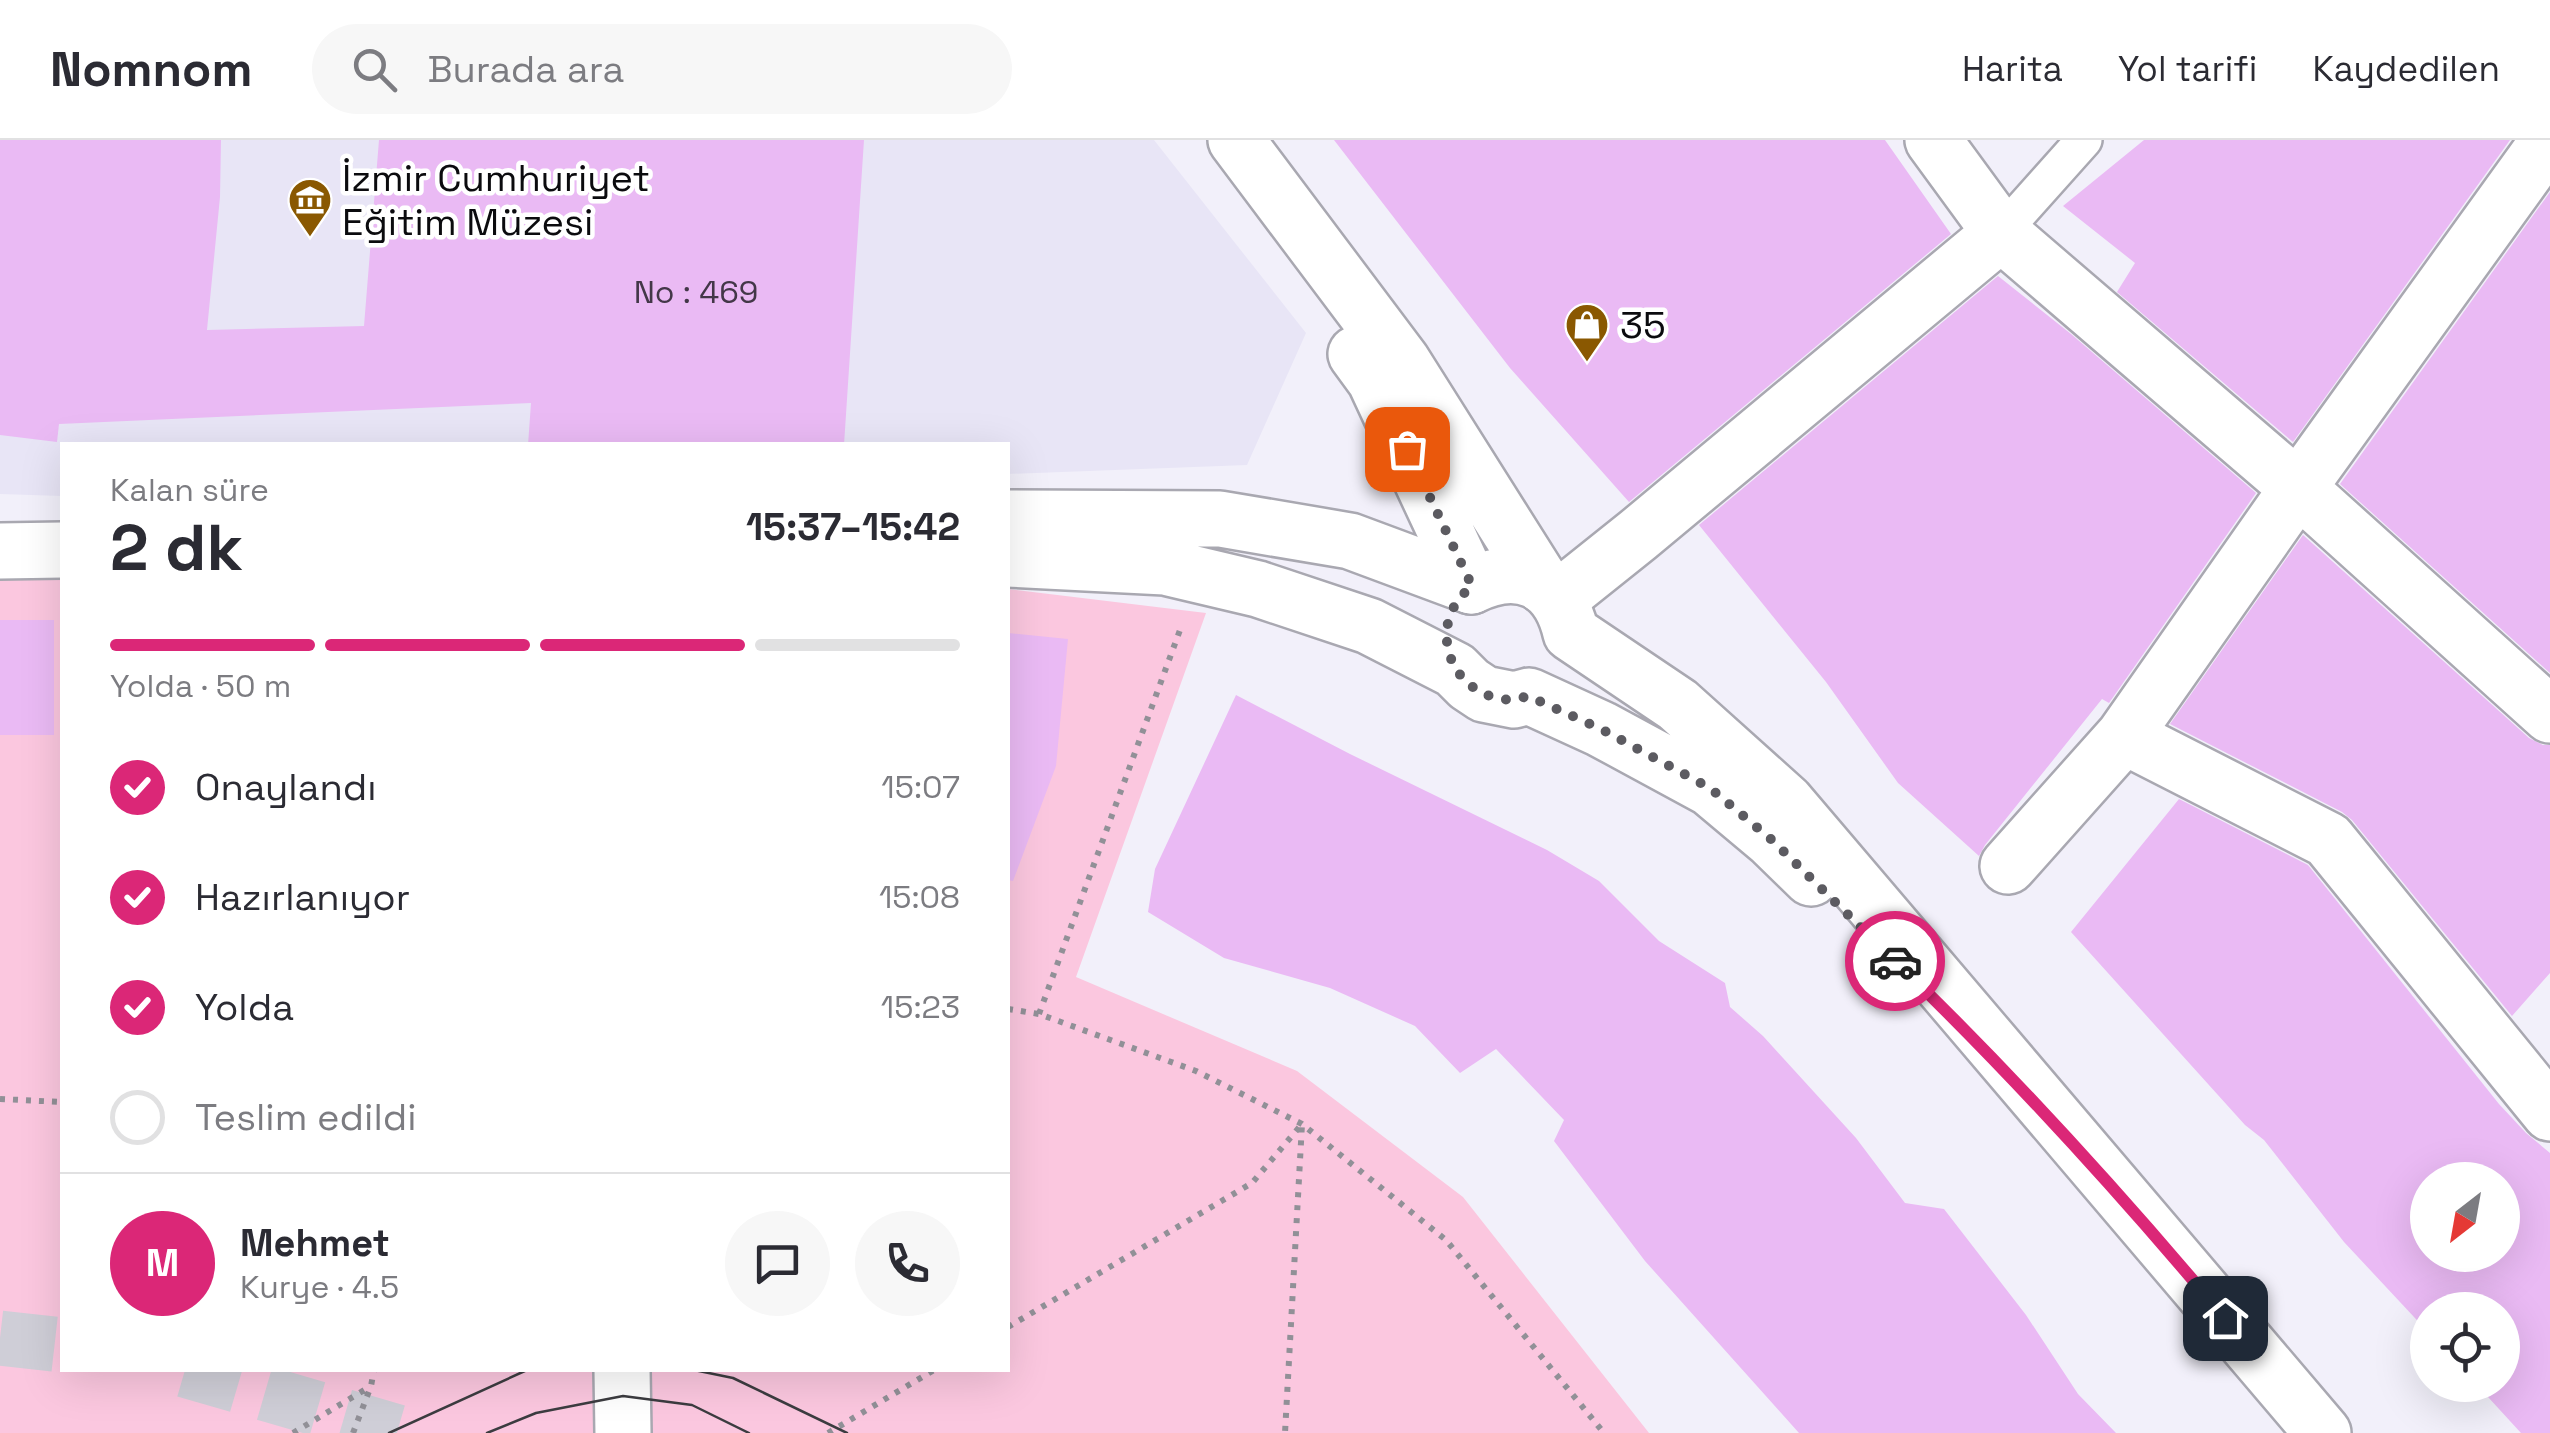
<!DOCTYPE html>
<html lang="tr">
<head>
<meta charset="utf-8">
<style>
	body { margin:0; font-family:"Space Grotesk",sans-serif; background:#f7f7f7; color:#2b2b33; height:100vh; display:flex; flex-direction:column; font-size:38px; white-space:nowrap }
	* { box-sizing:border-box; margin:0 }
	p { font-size:32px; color:#7c7c81 }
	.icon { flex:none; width:55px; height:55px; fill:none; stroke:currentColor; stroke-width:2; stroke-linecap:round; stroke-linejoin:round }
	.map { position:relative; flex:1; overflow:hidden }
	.details { position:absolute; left:60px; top:302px; width:950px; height:930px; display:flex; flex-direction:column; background:#fff; border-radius:0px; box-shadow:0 10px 40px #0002 }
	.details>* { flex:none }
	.needle { width:65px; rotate:211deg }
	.fabs { position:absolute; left:2410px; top:1022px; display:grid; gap:20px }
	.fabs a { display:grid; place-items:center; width:110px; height:110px; border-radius:50%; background:#fff; box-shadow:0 10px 40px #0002; font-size:50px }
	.pin { position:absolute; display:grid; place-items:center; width:85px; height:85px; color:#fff; margin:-42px; border-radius:20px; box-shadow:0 5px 15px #0006 }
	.courier { position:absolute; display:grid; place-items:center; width:100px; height:100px; margin:-50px; border:8px solid #db2777; border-radius:50%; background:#fff; color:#222; box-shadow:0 2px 12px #0007 }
	.summary em { font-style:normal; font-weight:700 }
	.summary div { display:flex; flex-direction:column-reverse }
	.summary { display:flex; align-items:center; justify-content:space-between; height:170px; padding:0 50px }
	h1 { font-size:65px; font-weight:700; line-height:75px }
	.bar { display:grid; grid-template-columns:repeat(4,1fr); gap:15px 10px; align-content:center; height:120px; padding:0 50px }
	.bar i { height:12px; border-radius:8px; background:#e1e1e2 }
	.bar .active { background:#db2777 }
	.bar p { grid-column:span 4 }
	.line { display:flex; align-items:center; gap:25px; padding:0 50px; border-top:2px solid #e1e1e2 }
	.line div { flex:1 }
	.round { display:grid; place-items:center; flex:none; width:105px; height:105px; border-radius:52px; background:#f7f7f7 }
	ol { padding:0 50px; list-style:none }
	li { display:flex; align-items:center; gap:30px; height:110px }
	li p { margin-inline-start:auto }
	li .icon { padding:10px; border-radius:50%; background:#db2777; color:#fff; stroke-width:4 }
	li:last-child { color:#7c7c81 }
	li i { width:55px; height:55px; border:5px solid #e1e1e2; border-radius:50% }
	header { display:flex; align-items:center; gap:60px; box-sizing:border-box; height:140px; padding:0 50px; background:#fff; border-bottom:2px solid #e1e1e2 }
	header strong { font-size:48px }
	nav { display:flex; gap:55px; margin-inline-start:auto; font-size:35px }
	.search { width:700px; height:90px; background:#f7f7f7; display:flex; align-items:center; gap:25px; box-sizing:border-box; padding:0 35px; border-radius:55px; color:#7c7c81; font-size:38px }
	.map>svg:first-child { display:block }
</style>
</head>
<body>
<header>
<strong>Nomnom</strong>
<div class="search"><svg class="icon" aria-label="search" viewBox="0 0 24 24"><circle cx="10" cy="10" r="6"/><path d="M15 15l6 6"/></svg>Burada ara</div>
<nav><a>Harita</a><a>Yol tarifi</a><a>Kaydedilen</a></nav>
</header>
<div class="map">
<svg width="2550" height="1293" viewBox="0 0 2550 1293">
	<rect width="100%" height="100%" fill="#f2f0fa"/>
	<path fill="#e8e5f6" d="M 0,0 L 1154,0 L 1306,193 L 1247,325 L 1008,334 L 1008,305 L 62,305 L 62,356 L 0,354 Z"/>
	<path fill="#fbc7df" d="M 62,432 L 62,1230 L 1008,1230 L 1008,449 L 1206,473 L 1076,837 L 1297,931 L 1463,1057 L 1649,1293 L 0,1293 L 0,433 Z"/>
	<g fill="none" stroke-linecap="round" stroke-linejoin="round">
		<path stroke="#63a7d2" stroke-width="18" d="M 1469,377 L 1494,421"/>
	</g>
	<path fill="#eabaf4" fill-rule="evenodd" d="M 0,0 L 221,0 L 220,57 L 207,190 L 364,186 L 379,0 L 864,0 L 844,305 L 528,305 L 531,263 L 59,284 L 57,302 L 0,295 Z
		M 1334,0 L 1885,0 L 1951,94 L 1629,362 L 1510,228 Z
		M 2144,0 L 2510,0 L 2293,302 L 2117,152 L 2135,123 L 2063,66 Z
		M 2550,52 L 2550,533 L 2340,344 Z
		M 1998,136 L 2071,194 L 2256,353 L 2109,563 L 2102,559 L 1985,705 L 1979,716 L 1898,643 L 1826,542 L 1699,385 Z
		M 2303,395 L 2529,598 L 2543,605 L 2550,605 L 2550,833 L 2512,876 L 2352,680 L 2342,672 L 2170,584 Z
		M 0,480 L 54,480 L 54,595 L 0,595 Z
		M 1008,493 L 1068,499 L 1056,626 L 1013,741 L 1008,740 Z
		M 1236,555 L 1350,614 L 1547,710 L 1599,741 L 1659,801 L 1725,843 L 1730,867 L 1763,896 L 1856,998 L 1905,1063 L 1944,1069 L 2026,1175 L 2078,1254 L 2116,1293 L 1799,1293 L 1645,1121 L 1554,1001 L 1564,980 L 1496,909 L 1460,933 L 1415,886 L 1330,848 L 1224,818 L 1148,772 L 1155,729 Z
		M 2179,659 L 2308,725 L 2499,964 L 2526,993 L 2550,1013 L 2550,1293 L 2521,1293 L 2477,1245 L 2502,1245 L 2502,1170 L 2428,1170 L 2428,1192 L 2344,1102 L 2264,1000 L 2245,985 L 2071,792 ZM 2428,1040 L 2502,1040 L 2502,1115 L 2428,1115 Z"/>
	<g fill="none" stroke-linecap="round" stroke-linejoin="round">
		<path stroke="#cfced7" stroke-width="55" stroke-dasharray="55 28" stroke-linecap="butt" d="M 0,1198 L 62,1205
			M 185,1230 L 401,1293"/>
		<defs>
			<path id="service" d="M 2001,93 L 2084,0"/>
			<path id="pedestrian" d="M 622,1230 L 623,1293"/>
			<path id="minor" d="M 1933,0 L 2001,93 L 2298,348 L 2550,575
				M 1558,459 L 1638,395 L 2001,93
				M 2124,596 L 2328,700 L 2550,973
				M 2008,726 L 2124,596 L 2298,348 L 2549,0"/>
			<path id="tertiary" d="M 1236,0 L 1402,221 L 1544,446
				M 1356,214 L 1375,240 L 1471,446"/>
			<path id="primary" d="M 1008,378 L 1220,379 L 1350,401 L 1471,446 C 1520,422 1559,440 1571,493 L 1678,565 L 1786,662 L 2323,1293
				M 0,411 L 62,410
				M 1008,419 L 1165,427 L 1258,449 L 1369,486 L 1455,530 L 1469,544 L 1484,554 L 1514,560 L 1529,556 L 1601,589 L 1710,648 L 1772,700 L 1811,738"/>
		</defs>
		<use href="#service" stroke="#a9a8b1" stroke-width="40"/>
		<use href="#pedestrian" stroke="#a9a8b1" stroke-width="60"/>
		<use href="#minor" stroke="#a9a8b1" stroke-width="60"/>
		<use href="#tertiary" stroke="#a9a8b1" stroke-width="60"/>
		<use href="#primary" stroke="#a9a8b1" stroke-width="60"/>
		<path stroke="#919097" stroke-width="6" stroke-dasharray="5 8" stroke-linecap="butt" d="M 1008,869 L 1039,874 L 1196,931 L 1302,984 L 1446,1100 L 1604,1293
			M 1039,874 L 1180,490
			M 0,959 L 62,962
			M 1008,1187 L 1252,1043 L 1302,984 L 1285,1293
			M 293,1293 L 371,1246
			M 353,1293 L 371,1246 L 374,1230
			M 828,1293 L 934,1230"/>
		<use href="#service" stroke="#fff" stroke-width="35"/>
		<use href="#pedestrian" stroke="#fff" stroke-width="55"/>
		<use href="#minor" stroke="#fff" stroke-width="55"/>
		<use href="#tertiary" stroke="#fff" stroke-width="55"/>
		<use href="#primary" stroke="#fff" stroke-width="55"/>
		<path stroke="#3c3c40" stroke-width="2.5" d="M 694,1230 L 733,1238 L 847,1293
			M 389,1293 L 527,1230
			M 487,1293 L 536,1273 L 623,1256 L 692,1265 L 749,1293"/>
	</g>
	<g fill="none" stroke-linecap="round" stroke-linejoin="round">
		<path stroke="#5c5b61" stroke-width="10" stroke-dasharray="0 18" d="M 1407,309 L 1472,446 L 1459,458 L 1450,474 L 1446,492 L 1448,512 L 1456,530 L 1468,544 L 1484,554 L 1499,559 L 1514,560 L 1528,556 L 1601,589 L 1710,648 L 1772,700 L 1895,821"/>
		<path stroke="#db2777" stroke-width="12" d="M 1895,821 C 2011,933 2121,1054 2225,1178"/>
	</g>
	<defs>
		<symbol id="museum-pin" viewBox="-11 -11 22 30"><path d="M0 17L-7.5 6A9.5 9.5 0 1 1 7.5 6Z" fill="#8a5801" stroke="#fff"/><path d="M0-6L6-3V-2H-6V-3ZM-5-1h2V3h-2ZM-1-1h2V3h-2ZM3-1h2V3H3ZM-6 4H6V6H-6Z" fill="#fff"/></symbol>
		<symbol id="shop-pin" viewBox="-11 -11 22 30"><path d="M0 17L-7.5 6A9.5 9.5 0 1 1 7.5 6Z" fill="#8a5801" stroke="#fff"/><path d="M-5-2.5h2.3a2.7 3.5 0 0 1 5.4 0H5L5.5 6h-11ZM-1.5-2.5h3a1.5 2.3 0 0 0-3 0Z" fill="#fff"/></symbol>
	</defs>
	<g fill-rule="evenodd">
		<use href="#museum-pin" x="285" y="35" width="50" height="68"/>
		<use href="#shop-pin" x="1562" y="160" width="50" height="68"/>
	</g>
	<g text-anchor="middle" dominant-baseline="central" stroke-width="9" stroke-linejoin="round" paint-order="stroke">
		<g font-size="32" fill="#433748">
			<text x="696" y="152">No : 469</text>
		</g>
		<g font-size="38" fill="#0b0b0e" stroke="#fff" text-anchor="start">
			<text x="342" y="38">İzmir Cumhuriyet<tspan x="342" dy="44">Eğitim Müzesi</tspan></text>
			<text x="1620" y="185">35</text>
		</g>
	</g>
</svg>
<div class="fabs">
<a><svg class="needle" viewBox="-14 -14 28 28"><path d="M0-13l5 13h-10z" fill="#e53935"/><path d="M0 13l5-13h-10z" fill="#7c7c81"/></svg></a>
<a><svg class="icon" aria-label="locate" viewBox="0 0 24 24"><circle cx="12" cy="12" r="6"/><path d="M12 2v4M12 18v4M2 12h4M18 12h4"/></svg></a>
</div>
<div class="pin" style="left:1407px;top:309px;background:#ea580c"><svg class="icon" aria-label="bag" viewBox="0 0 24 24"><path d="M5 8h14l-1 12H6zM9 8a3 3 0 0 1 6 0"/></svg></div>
<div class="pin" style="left:2225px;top:1178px;background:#1f2937"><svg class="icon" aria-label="home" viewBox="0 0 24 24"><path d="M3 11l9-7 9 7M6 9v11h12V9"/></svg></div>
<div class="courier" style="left:1895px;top:821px"><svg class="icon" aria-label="car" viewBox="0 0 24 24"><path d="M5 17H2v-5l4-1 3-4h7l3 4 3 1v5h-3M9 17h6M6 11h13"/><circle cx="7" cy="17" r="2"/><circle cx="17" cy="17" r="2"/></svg></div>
<section class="details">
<div class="summary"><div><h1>2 dk</h1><p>Kalan süre</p></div><em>15:37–15:42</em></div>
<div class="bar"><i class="active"></i><i class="active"></i><i class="active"></i><i></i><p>Yolda · 50 m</p></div>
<ol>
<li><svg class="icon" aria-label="check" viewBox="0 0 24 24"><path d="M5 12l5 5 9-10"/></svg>Onaylandı<p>15:07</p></li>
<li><svg class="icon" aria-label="check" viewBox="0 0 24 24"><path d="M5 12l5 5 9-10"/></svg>Hazırlanıyor<p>15:08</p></li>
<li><svg class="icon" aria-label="check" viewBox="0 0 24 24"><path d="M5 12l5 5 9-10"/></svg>Yolda<p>15:23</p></li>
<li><i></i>Teslim edildi</li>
</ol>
<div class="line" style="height:180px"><b class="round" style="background:#db2777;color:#fff">M</b><div><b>Mehmet</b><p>Kurye · 4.5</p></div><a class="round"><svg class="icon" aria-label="chat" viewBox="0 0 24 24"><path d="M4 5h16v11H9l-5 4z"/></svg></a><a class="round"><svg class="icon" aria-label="phone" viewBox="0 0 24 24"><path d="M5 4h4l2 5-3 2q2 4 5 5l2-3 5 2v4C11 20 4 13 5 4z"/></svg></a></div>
</section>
</div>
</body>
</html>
